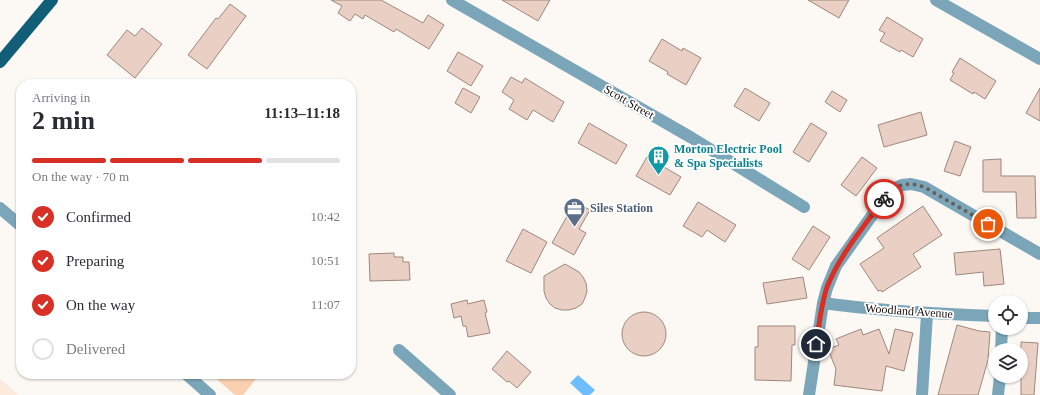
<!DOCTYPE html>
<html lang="en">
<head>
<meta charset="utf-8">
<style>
	body { margin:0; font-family:Georgia,serif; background:#f2f2f3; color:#2b2b33; height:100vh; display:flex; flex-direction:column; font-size:15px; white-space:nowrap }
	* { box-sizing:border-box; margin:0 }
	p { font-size:13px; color:#7c7c81 }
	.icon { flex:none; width:22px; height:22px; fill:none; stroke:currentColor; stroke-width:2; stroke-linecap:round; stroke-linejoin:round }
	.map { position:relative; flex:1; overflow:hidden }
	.sheet { position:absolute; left:16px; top:79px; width:340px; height:300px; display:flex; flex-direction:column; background:#fff; border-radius:16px; box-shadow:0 1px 3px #0004 }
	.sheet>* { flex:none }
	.tools { position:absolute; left:988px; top:295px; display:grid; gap:8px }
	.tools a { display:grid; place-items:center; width:40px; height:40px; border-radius:50%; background:#fff; box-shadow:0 1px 3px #0004; font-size:20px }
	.pin { position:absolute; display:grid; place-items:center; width:34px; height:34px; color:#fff; margin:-17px; border:2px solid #fff; border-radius:50%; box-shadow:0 1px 4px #0007 }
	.courier { position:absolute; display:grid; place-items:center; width:40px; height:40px; margin:-20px; border:3px solid #d93025; border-radius:50%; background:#fff; color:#222; box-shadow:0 1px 5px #0007 }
	.head em { font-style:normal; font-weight:700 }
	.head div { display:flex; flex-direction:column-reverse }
	.head { display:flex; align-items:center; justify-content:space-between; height:68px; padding:0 16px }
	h1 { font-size:26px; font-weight:700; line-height:30px }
	.bar { display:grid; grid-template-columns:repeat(4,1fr); gap:6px 4px; align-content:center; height:48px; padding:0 16px }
	.bar i { height:5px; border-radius:3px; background:#e1e1e2 }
	.bar .active { background:#d93025 }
	.bar p { grid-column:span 4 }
	ol { padding:0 16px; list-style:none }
	li { display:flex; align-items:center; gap:12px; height:44px }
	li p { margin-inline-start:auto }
	li .icon { padding:4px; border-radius:50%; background:#d93025; color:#fff; stroke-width:4 }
	li:last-child { color:#7c7c81 }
	li i { width:22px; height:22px; border:2px solid #e1e1e2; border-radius:50% }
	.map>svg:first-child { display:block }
</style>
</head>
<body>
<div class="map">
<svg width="1040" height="395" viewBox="0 0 1040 395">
	<rect width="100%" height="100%" fill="#fcf8f4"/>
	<path fill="#fceadd" d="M 0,379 L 19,395 L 0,395 Z"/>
	<path fill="#fbd0b1" d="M 211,374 L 260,374 L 243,395 L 235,395 Z"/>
	<path fill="#6ebefe" d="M 578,375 L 595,390 L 590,395 L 583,395 L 570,383 Z"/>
	<path fill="#ead0c4" stroke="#9f877c" d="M 331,0 L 381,0 L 423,23 L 428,15 L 444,25 L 429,49 L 396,29 L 394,32 L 365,15 L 363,19 L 355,14 L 350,21 L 338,13 L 342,6 Z
		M 502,0 L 550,0 L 538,21 Z
		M 808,0 L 849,0 L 839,18 Z
		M 230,4 L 246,16 L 207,69 L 188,55 L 216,18 L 218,19 Z
		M 887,17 L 923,39 L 913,57 L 901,50 L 900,52 L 880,41 L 885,33 L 879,30 Z
		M 142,28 L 162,44 L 135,78 L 107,55 L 127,30 L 135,36 Z
		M 662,39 L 682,51 L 683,48 L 701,58 L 686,85 L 667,74 L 668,72 L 649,61 Z
		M 458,52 L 483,66 L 471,86 L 447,71 Z
		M 960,58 L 996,81 L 985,99 L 974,92 L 973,94 L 950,80 L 954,73 L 952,72 Z
		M 511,77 L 522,83 L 525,78 L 564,102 L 553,122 L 533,110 L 527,120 L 509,109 L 514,100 L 502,92 Z
		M 463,88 L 480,97 L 471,113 L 455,103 Z
		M 745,88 L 770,103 L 759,121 L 734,106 Z
		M 1040,88 L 1040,121 L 1026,113 Z
		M 832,91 L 847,100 L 840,112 L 825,102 Z
		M 921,112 L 927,135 L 884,147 L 878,125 Z
		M 589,123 L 627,145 L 616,164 L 578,143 Z
		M 811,123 L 827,133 L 809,162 L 793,152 Z
		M 955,141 L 971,147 L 960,176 L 944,171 Z
		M 647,157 L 681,177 L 670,195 L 636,176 Z
		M 862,157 L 877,168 L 856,196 L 841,185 Z
		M 1001,159 L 1001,176 L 1035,176 L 1036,218 L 1017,218 L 1016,192 L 983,192 L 983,160 Z
		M 575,202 L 590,210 L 579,229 L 586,233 L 574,255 L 552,243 Z
		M 698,202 L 736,225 L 725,242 L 707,230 L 702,237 L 683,226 Z
		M 923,206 L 942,235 L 913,254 L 921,267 L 882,292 L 881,290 L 878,291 L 860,264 L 884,248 L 877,238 Z
		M 813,226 L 830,237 L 809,270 L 792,259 Z
		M 523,229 L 547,242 L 531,273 L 506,261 Z
		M 1000,249 L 1004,284 L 984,286 L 983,272 L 956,275 L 954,253 Z
		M 394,253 L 394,257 L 403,257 L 403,262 L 409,262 L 410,280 L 370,281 L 369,254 Z
		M 565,264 L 579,272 L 583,277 L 586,283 L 587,291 L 585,298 L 582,304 L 576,308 L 569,310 L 562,310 L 555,308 L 550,304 L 546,298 L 544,291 L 544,276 Z
		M 803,277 L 807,298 L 767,304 L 763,283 Z
		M 467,300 L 468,304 L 484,300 L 487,312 L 485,313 L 490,333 L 468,337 L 466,326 L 463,326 L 461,316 L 454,318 L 451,304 Z
		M622 334a22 22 0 1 1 44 0a22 22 0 1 1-44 0Z
		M 957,325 L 979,331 L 990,332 L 988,360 L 978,395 L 938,395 Z
		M 758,326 L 795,326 L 795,345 L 792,345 L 791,381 L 755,380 L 755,347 L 758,347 Z
		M 861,329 L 863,335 L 879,329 L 889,354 L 895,329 L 913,333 L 904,371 L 886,366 L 882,391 L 834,385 L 836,369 L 828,349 L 839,345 L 836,339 Z
		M 1021,342 L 1038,343 L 1034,395 L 1021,395 Z
		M 507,351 L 531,372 L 517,388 L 509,381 L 507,382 L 492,369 Z"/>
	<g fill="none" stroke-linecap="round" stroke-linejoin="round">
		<path stroke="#7ba6b9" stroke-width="12" d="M 452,0 L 692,138 L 804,207
			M 936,0 L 1040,59
			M 0,208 L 21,226
			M 823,303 C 880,311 937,314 995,316
			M 1021,318 L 1040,318
			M 399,350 L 450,395
			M 1001,350 L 1002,328
			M 186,374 L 210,395
			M 809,395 L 823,303 L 827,288 L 836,266 L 873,214 L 893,189 L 902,185 L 911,184 L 924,187 L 1040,254
			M 922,395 L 927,314
			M 998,395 L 1000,376"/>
		<path stroke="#115e79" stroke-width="12" d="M 0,62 L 52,0"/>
	</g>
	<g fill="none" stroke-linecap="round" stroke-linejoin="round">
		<path stroke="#665f5b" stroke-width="4" stroke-dasharray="0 7.2" d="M 884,199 C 895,184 906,181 924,187 L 988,224"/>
		<path stroke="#d93025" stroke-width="5" d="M 816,344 C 819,326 821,305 827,287 C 840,255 863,227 884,199"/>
	</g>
	<defs>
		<symbol id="building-pin" viewBox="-11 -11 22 30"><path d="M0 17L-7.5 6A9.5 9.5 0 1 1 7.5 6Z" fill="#0f9aa8" stroke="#fff"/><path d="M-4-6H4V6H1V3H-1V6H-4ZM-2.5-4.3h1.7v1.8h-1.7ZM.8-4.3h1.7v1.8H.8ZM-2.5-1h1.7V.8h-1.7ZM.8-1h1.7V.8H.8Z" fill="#fff"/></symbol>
		<symbol id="office-pin" viewBox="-11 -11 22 30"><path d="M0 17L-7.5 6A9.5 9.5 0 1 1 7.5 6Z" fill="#5c6f8a" stroke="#fff"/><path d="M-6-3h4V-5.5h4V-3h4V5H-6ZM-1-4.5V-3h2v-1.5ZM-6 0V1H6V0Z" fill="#fff"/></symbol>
	</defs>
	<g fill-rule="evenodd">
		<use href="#building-pin" x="646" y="144" width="25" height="34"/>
		<use href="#office-pin" x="562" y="196" width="25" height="34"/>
	</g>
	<g text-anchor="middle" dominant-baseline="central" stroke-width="3.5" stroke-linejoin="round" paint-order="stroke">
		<g font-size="12" fill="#150d08" stroke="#fff">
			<text transform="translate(629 102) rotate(30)">Scott Street</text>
			<text transform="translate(909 311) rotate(4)">Woodland Avenue</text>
		</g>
		<g font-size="12" font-weight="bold" fill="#0d838f" stroke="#fff" text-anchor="start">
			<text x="674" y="149">Morton Electric Pool<tspan x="674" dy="14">&amp; Spa Specialists</tspan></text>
		</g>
		<g font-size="12" font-weight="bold" fill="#4e5e75" stroke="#fff" text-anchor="start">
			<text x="590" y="208">Siles Station</text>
		</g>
	</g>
</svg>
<div class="tools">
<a><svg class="icon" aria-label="locate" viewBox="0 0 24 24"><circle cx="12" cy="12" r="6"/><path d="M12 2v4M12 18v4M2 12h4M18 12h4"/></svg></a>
<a><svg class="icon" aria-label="layers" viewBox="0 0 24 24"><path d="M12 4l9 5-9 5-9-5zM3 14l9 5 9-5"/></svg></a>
</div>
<div class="pin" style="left:988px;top:224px;background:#ea580c"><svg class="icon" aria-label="bag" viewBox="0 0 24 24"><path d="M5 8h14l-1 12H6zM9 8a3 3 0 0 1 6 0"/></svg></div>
<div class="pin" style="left:816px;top:344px;background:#1f2937"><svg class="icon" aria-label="home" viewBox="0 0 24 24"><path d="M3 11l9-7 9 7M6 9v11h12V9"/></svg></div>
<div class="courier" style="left:884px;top:199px"><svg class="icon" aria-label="bike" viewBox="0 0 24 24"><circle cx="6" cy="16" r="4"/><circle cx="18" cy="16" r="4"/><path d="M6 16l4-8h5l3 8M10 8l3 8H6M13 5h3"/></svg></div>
<section class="sheet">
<div class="head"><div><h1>2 min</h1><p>Arriving in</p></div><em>11:13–11:18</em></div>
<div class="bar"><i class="active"></i><i class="active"></i><i class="active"></i><i></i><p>On the way · 70 m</p></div>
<ol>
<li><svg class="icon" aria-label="check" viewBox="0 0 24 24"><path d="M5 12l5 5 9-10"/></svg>Confirmed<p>10:42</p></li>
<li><svg class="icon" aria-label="check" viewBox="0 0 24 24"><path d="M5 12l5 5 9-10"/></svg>Preparing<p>10:51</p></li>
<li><svg class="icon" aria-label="check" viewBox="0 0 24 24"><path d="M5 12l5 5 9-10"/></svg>On the way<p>11:07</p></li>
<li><i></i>Delivered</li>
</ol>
</section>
</div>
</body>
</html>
